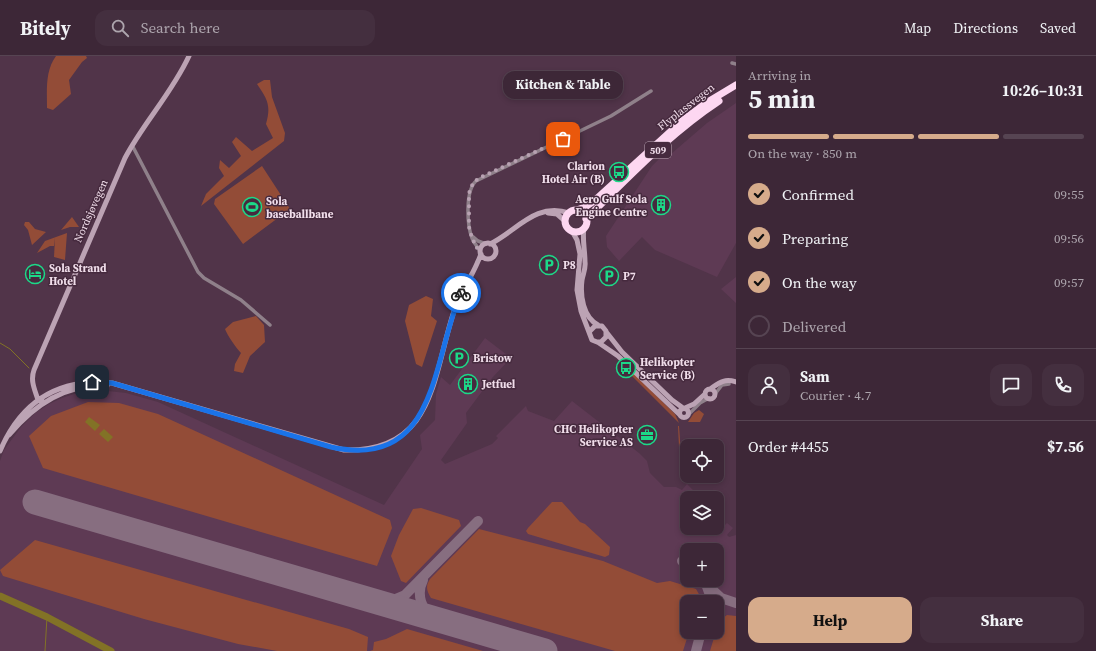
<!DOCTYPE html>
<html lang="en">
<head>
<meta charset="utf-8">
<style>
	body { margin:0; font-family:"Source Serif 4",serif; background:#442f3f; color:#f1f3f6; height:100vh; display:flex; flex-direction:column; font-size:15px; white-space:nowrap }
	* { box-sizing:border-box; margin:0 }
	p { font-size:13px; color:#ada5ad }
	.icon { flex:none; width:22px; height:22px; fill:none; stroke:currentColor; stroke-width:2; stroke-linecap:round; stroke-linejoin:round }
	.map { position:relative; flex:1; overflow:hidden }
	.drawer { display:flex; flex-direction:column; background:#3d2737; width:360px }
	.drawer>* { flex:none }
	.fabs { position:absolute; left:680px; top:383px; display:grid; gap:8px }
	.fabs a { display:grid; place-items:center; width:44px; height:44px; border-radius:8px; background:#3d2737; box-shadow:0 2px 6px #0003,0 0 0 1px #564452; font-size:20px }
	.pin { position:absolute; display:grid; place-items:center; width:34px; height:34px; color:#fff; margin:-17px; border-radius:8px; box-shadow:0 2px 6px #0006 }
	.courier { position:absolute; display:grid; place-items:center; width:40px; height:40px; margin:-20px; border:3px solid #1a73e8; border-radius:50%; background:#fff; color:#222; box-shadow:0 1px 5px #0007 }
	.bubble { position:absolute; height:28px; border-radius:12px; background:#3d2737; box-shadow:0 2px 6px #0003,0 0 0 1px #564452; font-size:13px; font-weight:700; line-height:28px; text-align:center }
	.summary em { font-style:normal; font-weight:700 }
	.summary div { display:flex; flex-direction:column-reverse }
	.summary { display:flex; align-items:center; justify-content:space-between; height:68px; padding:0 12px }
	h1 { font-size:26px; font-weight:700; line-height:30px }
	.bar { display:grid; grid-template-columns:repeat(4,1fr); gap:6px 4px; align-content:center; height:48px; padding:0 12px }
	.bar i { height:5px; border-radius:3px; background:#564452 }
	.bar .active { background:#d6ab8b }
	.bar p { grid-column:span 4 }
	.line { display:flex; align-items:center; gap:10px; padding:0 12px; border-top:1px solid #564452 }
	.line div { flex:1 }
	.round { display:grid; place-items:center; flex:none; width:42px; height:42px; border-radius:12px; background:#442f3f }
	ol { padding:0 12px; list-style:none }
	li { display:flex; align-items:center; gap:12px; height:44px }
	li p { margin-inline-start:auto }
	li .icon { padding:4px; border-radius:50%; background:#d6ab8b; color:#111; stroke-width:4 }
	li:last-child { color:#ada5ad }
	li i { width:22px; height:22px; border:2px solid #564452; border-radius:50% }
	.action { display:flex; gap:8px; margin-top:auto; padding:8px 12px }
	.action a { flex:1; height:46px; border-radius:12px; background:#d6ab8b; color:#111; font-size:16px; font-weight:700; line-height:46px; text-align:center }
	.action a+a { background:#442f3f; color:#f1f3f6 }
	header { display:flex; align-items:center; gap:24px; box-sizing:border-box; height:56px; padding:0 20px; background:#3d2737; border-bottom:1px solid #564452 }
	header strong { font-size:19px }
	nav { display:flex; gap:22px; margin-inline-start:auto; font-size:14px }
	.search { width:280px; height:36px; background:#442f3f; display:flex; align-items:center; gap:10px; box-sizing:border-box; padding:0 14px; border-radius:12px; color:#ada5ad; font-size:15px }
	main { display:flex; flex:1; min-height:0 }
	.map>svg:first-child { display:block }
</style>
</head>
<body>
<header>
<strong>Bitely</strong>
<div class="search"><svg class="icon" aria-label="search" viewBox="0 0 24 24"><circle cx="10" cy="10" r="6"/><path d="M15 15l6 6"/></svg>Search here</div>
<nav><a>Map</a><a>Directions</a><a>Saved</a></nav>
</header>
<main>
<div class="map">
<svg width="736" height="595" viewBox="0 0 736 595">
	<rect width="100%" height="100%" fill="#513449"/>
	<path fill="#5e3a54" fill-rule="evenodd" d="M 736,47 L 736,187 L 717,221 L 655,194 L 642,181 L 619,205 L 607,191 L 606,180 L 652,110 L 667,95 L 671,98 L 707,67 Z
		M 736,221 L 736,247 L 721,233 Z
		M 485,282 L 511,302 L 492,322 L 466,357 L 467,367 L 441,404 L 445,408 L 492,388 L 498,382 L 496,380 L 526,350 L 528,355 L 554,365 L 572,345 L 639,397 L 647,405 L 650,417 L 664,431 L 676,431 L 682,434 L 687,428 L 701,442 L 687,442 L 687,472 L 717,472 L 717,461 L 725,469 L 727,467 L 733,472 L 727,479 L 729,481 L 736,479 L 736,595 L 0,595 L 0,405 L 4,394 L 21,371 L 35,357 L 49,348 L 62,342 L 80,336 L 99,334 L 126,337 L 158,346 L 384,449 L 422,393 L 420,379 L 435,364 L 436,338 L 441,321 L 450,329 ZM 687,494 L 717,494 L 717,524 L 687,524 ZM 687,546 L 717,546 L 717,576 L 687,576 Z"/>
	<path fill="#934c37" d="M 56,0 L 86,0 L 87,2 L 82,6 L 69,24 L 71,38 L 53,54 L 47,52 C 47,34 45,15 56,0 Z
		M 264,24 L 270,24 L 272,41 L 285,77 L 284,85 L 201,150 L 206,138 L 224,120 L 219,112 L 220,104 L 229,112 L 241,100 L 232,86 L 236,81 L 252,95 L 273,82 L 266,68 C 271,50 268,44 257,28 Z
		M 262,110 L 290,153 L 243,188 L 214,148 L 215,143 Z
		M 72,161 L 79,171 L 70,171 L 61,174 Z
		M 25,166 L 29,166 L 35,173 L 46,176 L 32,189 L 28,174 L 24,169 Z
		M 67,177 L 65,204 L 54,201 L 55,182 L 54,190 L 50,190 L 37,197 L 45,185 Z
		M 426,240 L 433,243 L 431,260 L 437,265 L 422,311 L 416,308 L 405,265 L 409,249 Z
		M 256,260 L 264,269 L 265,286 L 250,300 L 243,317 L 234,315 L 235,308 L 241,297 C 237,293 227,279 225,273 L 233,266 Z
		M 629,313 L 675,358 L 679,367 L 626,314 Z
		M 88,346 L 119,347 L 158,358 L 390,464 L 392,472 L 377,510 L 43,412 L 29,380 L 51,360 Z
		M 699,354 L 704,358 L 700,366 L 688,366 L 694,357 Z
		M 678,370 L 679,370 L 681,399 L 687,413 L 687,420 L 680,412 Z
		M 552,446 L 562,446 L 580,466 L 585,468 L 610,491 L 609,499 L 605,501 L 528,478 L 526,475 L 528,472 Z
		M 421,452 L 459,464 L 461,470 L 406,527 L 401,525 L 391,500 L 399,479 L 413,453 Z
		M 479,473 L 603,505 L 657,527 L 670,525 L 696,533 L 700,540 L 698,546 L 687,546 L 687,576 L 689,576 L 683,595 L 615,595 L 431,542 C 427,535 425,531 430,523 Z
		M 35,484 L 349,573 L 368,581 L 367,595 L 277,595 L 238,588 L 144,563 L 3,520 L 0,514 Z
		M 727,559 L 736,560 L 736,595 L 710,595 L 719,565 Z
		M 407,573 L 483,595 L 370,595 L 373,594 L 374,586 L 386,583 Z"/>
	<path fill="#827226" d="M 89,361 L 100,369 L 95,375 L 85,366 Z
		M 104,373 L 113,381 L 108,386 L 99,378 Z"/>
	<g fill="none" stroke-linecap="round" stroke-linejoin="round">
		<path stroke="#827226" stroke-width="1" d="M 0,287 L 10,293 L 29,312
			M 45,595 L 47,561"/>
		<path stroke="#827226" stroke-width="7" d="M 0,540 L 47,561 L 111,595"/>
		<path stroke="#876e80" stroke-width="10" d="M 682,505 L 687,510
			M 423,524 C 416,538 421,555 435,563
			M 706,528 L 721,542 L 736,547
			M 706,528 L 710,539 L 709,546
			M 368,543 L 393,544 L 405,539 L 478,465
			M 696,595 L 701,576"/>
		<path stroke="#876e80" stroke-width="25" d="M 35,446 L 545,595"/>
		<path stroke="#8f808a" stroke-width="3.5" d="M 732,7 L 736,8
			M 132,89 L 198,216 L 204,222 L 241,244 L 270,269
			M 471,179 L 478,185 L 486,188
			M 480,195 C 478,191 473,186 472,182 C 467,169 465,135 476,125 L 611,60 L 651,35
			M 715,338 L 722,329 L 729,328
			M 688,359 L 700,347 L 709,342"/>
		<path stroke="#bca3b4" stroke-width="5" d="M 548,157 L 557,158 L 565,165
			M 584,171 C 582,183 585,194 585,206 C 586,212 583,218 582,224 C 580,240 583,261 598,269
			M 572,175 L 577,184 L 580,198 L 577,234 L 581,255 L 592,284 L 597,286 L 601,286 L 606,281 L 606,275 L 602,270 L 595,270 L 590,275
			M480 195a8 8 0 1 1 16 0a8 8 0 1 1-16 0Z
			M 490,188 C 517,175 535,146 569,157
			M 607,277 L 622,296 L 672,344 L 683,352
			M 599,287 L 618,300 L 679,358
			M 710,333 C 719,327 724,322 736,326
			M705 338a5 5 0 1 1 10 0a5 5 0 1 1-10 0Z
			M 44,346 L 38,344 C 35,334 30,325 34,314 L 125,102 C 144,66 172,37 189,0
			M 685,352 L 694,348 L 705,338
			M679.5 357a4.5 4.5 0 1 1 9 0a4.5 4.5 0 1 1-9 0Z
			M 9,379 C 34,349 66,327 107,330
			M 0,395 C 21,346 58,322 112,327 L 344,394 C 435,396 432,322 454,255 C 461,235 474,218 481,198"/>
		<path stroke="#fdd7f1" stroke-width="7" d="M 577,154 L 585,151 L 594,145 L 682,65 L 706,47 L 736,29
			M565 165a11 11 0 1 1 22 0a11 11 0 1 1-22 0Z
			M 586,163 C 628,122 669,78 719,45"/>
	</g>
	<g fill="none" stroke-linecap="round" stroke-linejoin="round">
		<path stroke="#b8a2b2" stroke-width="4" stroke-dasharray="0 7.2" d="M 461,237 L 476,210 L 480,198 L 472,182 L 469,171 L 469,137 L 473,127 L 479,122 L 563,83"/>
		<path stroke="#1a73e8" stroke-width="5" d="M 92,326 L 112,327 L 331,391 C 438,415 432,303 461,237"/>
	</g>
	<defs>
		<symbol id="bus-ring" viewBox="-11 -11 22 22"><circle r="9.5" fill="#462a3e" stroke="#1cd988" stroke-width="1.5"/><path d="M-5-6H5V4H4V6H2V4H-2V6H-4V4H-5ZM-3.5-4V0h7V-4ZM-3.5 1.2v1.5H-2V1.2ZM2 1.2v1.5H3.5V1.2Z" fill="#1cd988"/></symbol>
		<symbol id="building-ring" viewBox="-11 -11 22 22"><circle r="9.5" fill="#462a3e" stroke="#1cd988" stroke-width="1.5"/><path d="M-4-6H4V6H1V3H-1V6H-4ZM-2.5-4.3h1.7v1.8h-1.7ZM.8-4.3h1.7v1.8H.8ZM-2.5-1h1.7V.8h-1.7ZM.8-1h1.7V.8H.8Z" fill="#1cd988"/></symbol>
		<symbol id="stadium-ring" viewBox="-11 -11 22 22"><circle r="9.5" fill="#462a3e" stroke="#1cd988" stroke-width="1.5"/><path d="M0-5a6.5 5 0 1 0 0 10a6.5 5 0 1 0 0-10ZM-3.5-1.8h7v3.6h-7Z" fill="#1cd988"/></symbol>
		<symbol id="parking-ring" viewBox="-11 -11 22 22"><circle r="9.5" fill="#462a3e" stroke="#1cd988" stroke-width="1.5"/><path d="M-3.5-5.5H1a3.5 3.5 0 0 1 0 7H-1V5.5H-3.5ZM-1-3.4V-.6H.8a1.4 1.4 0 0 0 0-2.8Z" fill="#1cd988"/></symbol>
		<symbol id="hotel-ring" viewBox="-11 -11 22 22"><circle r="9.5" fill="#462a3e" stroke="#1cd988" stroke-width="1.5"/><path d="M-6-4.5h1.5V1H6V5H4.5V3h-9V5H-6ZM-4 0a1.8 1.8 0 1 1 3.6 0ZM.5 0V-2.5h3Q6-2.5 6 0Z" fill="#1cd988"/></symbol>
		<symbol id="office-ring" viewBox="-11 -11 22 22"><circle r="9.5" fill="#462a3e" stroke="#1cd988" stroke-width="1.5"/><path d="M-6-3h4V-5.5h4V-3h4V5H-6ZM-1-4.5V-3h2v-1.5ZM-6 0V1H6V0Z" fill="#1cd988"/></symbol>
	</defs>
	<g fill-rule="evenodd">
		<use href="#bus-ring" x="608" y="105" width="22" height="22"/>
		<use href="#building-ring" x="650" y="138" width="22" height="22"/>
		<use href="#stadium-ring" x="241" y="140" width="22" height="22"/>
		<use href="#parking-ring" x="538" y="198" width="22" height="22"/>
		<use href="#hotel-ring" x="24" y="207" width="22" height="22"/>
		<use href="#parking-ring" x="598" y="209" width="22" height="22"/>
		<use href="#parking-ring" x="448" y="291" width="22" height="22"/>
		<use href="#bus-ring" x="615" y="301" width="22" height="22"/>
		<use href="#building-ring" x="457" y="317" width="22" height="22"/>
		<use href="#office-ring" x="636" y="368" width="22" height="22"/>
	</g>
	<g text-anchor="middle" dominant-baseline="central" stroke-width="3" stroke-linejoin="round" paint-order="stroke">
		<rect fill="#462a3e" stroke="#bda7b6" stroke-width="1" x="645" y="86" width="26" height="16" rx="3"/>
		<g font-size="10" font-weight="bold" fill="#f0ddea">
			<text x="658" y="94">509</text>
		</g>
		<g font-size="11" fill="#f0ddea" stroke="#462a3e">
			<text transform="translate(686 51) rotate(-38)">Flyplassvegen</text>
			<text transform="translate(91 155) rotate(-66)">Nordsjøvegen</text>
		</g>
		<g font-size="11" font-weight="bold" fill="#f0ddea" stroke="#462a3e" text-anchor="start">
			<text x="605" y="110" text-anchor="end">Clarion<tspan x="605" dy="13">Hotel Air (B)</tspan></text>
			<text x="647" y="143" text-anchor="end">Aero Gulf Sola<tspan x="647" dy="13">Engine Centre</tspan></text>
			<text x="266" y="145">Sola<tspan x="266" dy="13">baseballbane</tspan></text>
			<text x="563" y="209">P8</text>
			<text x="49" y="212">Sola Strand<tspan x="49" dy="13">Hotel</tspan></text>
			<text x="623" y="220">P7</text>
			<text x="473" y="302">Bristow</text>
			<text x="640" y="306">Helikopter<tspan x="640" dy="13">Service (B)</tspan></text>
			<text x="482" y="328">Jetfuel</text>
			<text x="633" y="373" text-anchor="end">CHC Helikopter<tspan x="633" dy="13">Service AS</tspan></text>
		</g>
	</g>
</svg>
<div class="fabs">
<a><svg class="icon" aria-label="locate" viewBox="0 0 24 24"><circle cx="12" cy="12" r="6"/><path d="M12 2v4M12 18v4M2 12h4M18 12h4"/></svg></a>
<a><svg class="icon" aria-label="layers" viewBox="0 0 24 24"><path d="M12 4l9 5-9 5-9-5zM3 14l9 5 9-5"/></svg></a>
<a>+</a>
<a>−</a>
</div>
<div class="pin" style="left:563px;top:83px;background:#ea580c"><svg class="icon" aria-label="bag" viewBox="0 0 24 24"><path d="M5 8h14l-1 12H6zM9 8a3 3 0 0 1 6 0"/></svg></div>
<div class="pin" style="left:92px;top:326px;background:#1f2937"><svg class="icon" aria-label="home" viewBox="0 0 24 24"><path d="M3 11l9-7 9 7M6 9v11h12V9"/></svg></div>
<div class="courier" style="left:461px;top:237px"><svg class="icon" aria-label="bike" viewBox="0 0 24 24"><circle cx="6" cy="16" r="4"/><circle cx="18" cy="16" r="4"/><path d="M6 16l4-8h5l3 8M10 8l3 8H6M13 5h3"/></svg></div>
<div class="bubble" style="left:503px;top:15px;width:120px">Kitchen &amp; Table</div>
</div>
<section class="drawer">
<div class="summary"><div><h1>5 min</h1><p>Arriving in</p></div><em>10:26–10:31</em></div>
<div class="bar"><i class="active"></i><i class="active"></i><i class="active"></i><i></i><p>On the way · 850 m</p></div>
<ol>
<li><svg class="icon" aria-label="check" viewBox="0 0 24 24"><path d="M5 12l5 5 9-10"/></svg>Confirmed<p>09:55</p></li>
<li><svg class="icon" aria-label="check" viewBox="0 0 24 24"><path d="M5 12l5 5 9-10"/></svg>Preparing<p>09:56</p></li>
<li><svg class="icon" aria-label="check" viewBox="0 0 24 24"><path d="M5 12l5 5 9-10"/></svg>On the way<p>09:57</p></li>
<li><i></i>Delivered</li>
</ol>
<div class="line" style="height:72px"><a class="round"><svg class="icon" aria-label="person" viewBox="0 0 24 24"><circle cx="12" cy="8" r="4"/><path d="M4 21q1-7 8-7t8 7"/></svg></a><div><b>Sam</b><p>Courier · 4.7</p></div><a class="round"><svg class="icon" aria-label="chat" viewBox="0 0 24 24"><path d="M4 5h16v11H9l-5 4z"/></svg></a><a class="round"><svg class="icon" aria-label="phone" viewBox="0 0 24 24"><path d="M5 4h4l2 5-3 2q2 4 5 5l2-3 5 2v4C11 20 4 13 5 4z"/></svg></a></div>
<div class="line" style="height:52px"><div>Order #4455</div><b>$7.56</b></div>
<div class="action"><a>Help</a><a>Share</a></div>
</section>
</main>
</body>
</html>
